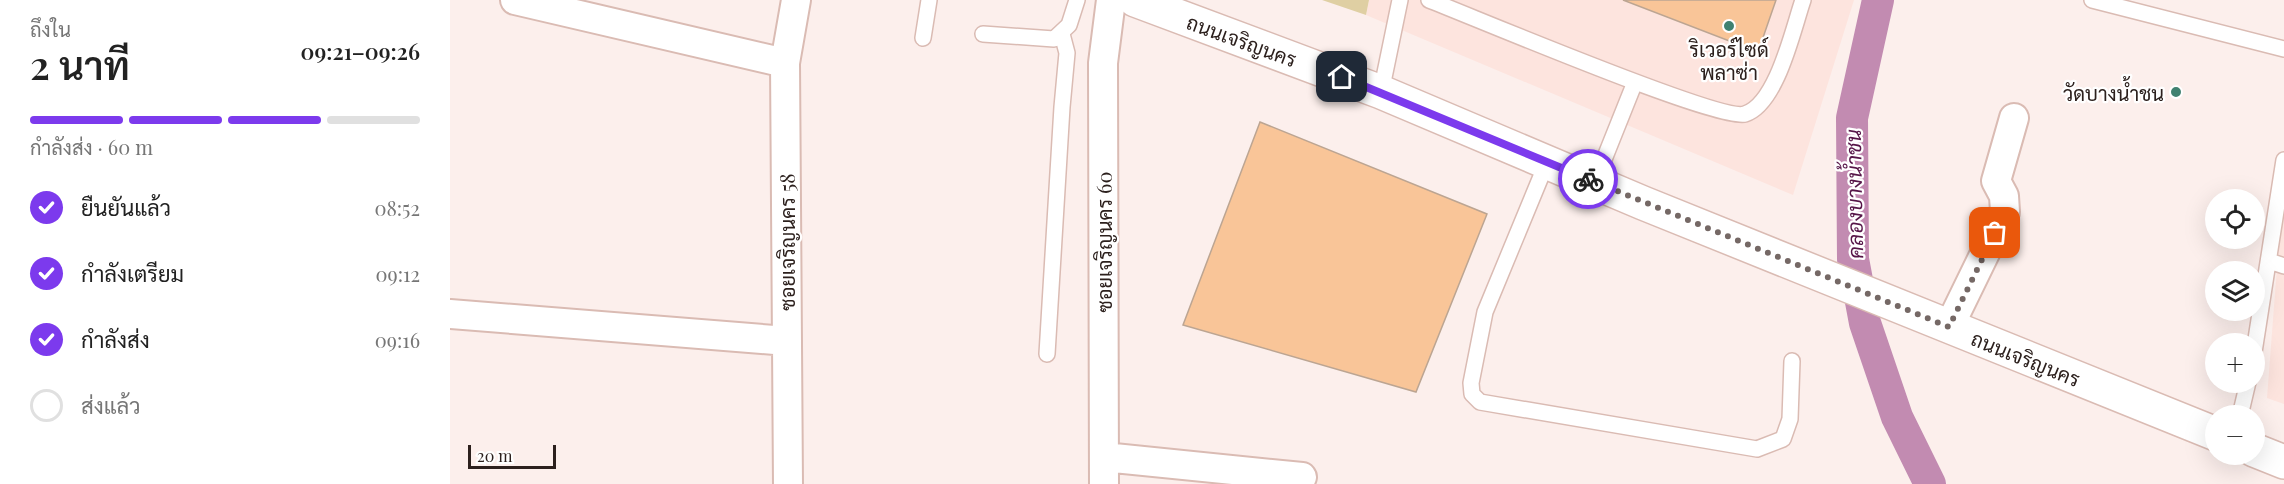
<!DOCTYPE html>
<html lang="th">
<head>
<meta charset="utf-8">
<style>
	body { margin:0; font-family:"Playfair Display",Sarabun,serif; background:#f2f2f2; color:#222; height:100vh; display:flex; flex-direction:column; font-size:22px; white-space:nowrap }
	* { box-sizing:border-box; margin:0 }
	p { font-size:20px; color:#767676 }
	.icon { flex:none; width:33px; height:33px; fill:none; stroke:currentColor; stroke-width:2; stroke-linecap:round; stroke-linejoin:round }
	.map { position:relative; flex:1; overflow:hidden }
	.panel { display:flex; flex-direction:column; background:#fff; width:450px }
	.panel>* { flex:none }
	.tools { position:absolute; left:1755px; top:189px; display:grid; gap:12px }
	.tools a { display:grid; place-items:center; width:60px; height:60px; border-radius:50%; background:#fff; box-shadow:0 6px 24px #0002; font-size:30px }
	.scale { position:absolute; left:18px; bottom:15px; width:88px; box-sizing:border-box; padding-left:6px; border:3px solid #2c201d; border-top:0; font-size:16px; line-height:21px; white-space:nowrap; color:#2c201d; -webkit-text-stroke:4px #fff; paint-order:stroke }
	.pin { position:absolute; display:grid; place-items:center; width:51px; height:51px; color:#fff; margin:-26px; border-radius:12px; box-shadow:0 3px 9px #0006 }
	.courier { position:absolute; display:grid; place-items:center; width:60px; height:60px; margin:-30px; border:4px solid #7c3aed; border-radius:50%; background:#fff; color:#222; box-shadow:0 2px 8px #0007 }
	.summary em { font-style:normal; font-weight:600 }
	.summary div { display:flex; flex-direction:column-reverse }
	.summary { display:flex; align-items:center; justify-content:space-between; height:102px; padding:0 30px }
	h1 { font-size:39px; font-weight:600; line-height:45px }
	.bar { display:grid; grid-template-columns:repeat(4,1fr); gap:9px 6px; align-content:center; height:72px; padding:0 30px }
	.bar i { height:8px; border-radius:4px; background:#e0e0e0 }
	.bar .selected { background:#7c3aed }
	.bar p { grid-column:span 4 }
	ol { padding:0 30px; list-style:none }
	li { display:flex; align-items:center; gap:18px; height:66px }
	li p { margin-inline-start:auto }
	li .icon { padding:6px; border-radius:50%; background:#7c3aed; color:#fff; stroke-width:4 }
	li:last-child { color:#767676 }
	li i { width:33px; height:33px; border:3px solid #e0e0e0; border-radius:50% }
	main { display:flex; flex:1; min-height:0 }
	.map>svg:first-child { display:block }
</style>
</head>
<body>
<main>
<section class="panel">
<div class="summary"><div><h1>2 นาที</h1><p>ถึงใน</p></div><em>09:21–09:26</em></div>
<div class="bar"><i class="selected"></i><i class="selected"></i><i class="selected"></i><i></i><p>กำลังส่ง · 60 m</p></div>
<ol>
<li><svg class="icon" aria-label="check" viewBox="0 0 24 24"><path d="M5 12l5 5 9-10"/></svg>ยืนยันแล้ว<p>08:52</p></li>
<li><svg class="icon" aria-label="check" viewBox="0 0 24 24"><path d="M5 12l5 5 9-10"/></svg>กำลังเตรียม<p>09:12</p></li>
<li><svg class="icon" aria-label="check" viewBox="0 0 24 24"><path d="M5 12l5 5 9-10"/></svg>กำลังส่ง<p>09:16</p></li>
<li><i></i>ส่งแล้ว</li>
</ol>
</section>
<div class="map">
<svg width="1834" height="484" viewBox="0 0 1834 484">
	<rect width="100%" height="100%" fill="#fcefec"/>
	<path fill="#fde4de" d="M 919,0 L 1404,0 L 1343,195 L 916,15 Z
		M 1834,176 L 1834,404 L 1817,398 Z"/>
	<path fill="#dfcfa3" d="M 872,0 L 919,0 L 916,15 Z"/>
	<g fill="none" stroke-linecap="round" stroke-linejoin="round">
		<path stroke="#c28bb1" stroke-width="32" d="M 1428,0 L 1402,118 L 1403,259 L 1415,323 L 1447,417 L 1480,484"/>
	</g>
	<path fill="#f9c598" stroke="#bca592" stroke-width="1.5" d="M 1173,0 L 1326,0 L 1308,52 Z
		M 810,122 L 1037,214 L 966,392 L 733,325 Z"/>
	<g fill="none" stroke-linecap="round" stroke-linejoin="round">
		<defs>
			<path id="lane" d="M 979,0 C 1021,16 1270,122 1295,114 C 1327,104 1343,29 1353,0
				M 1642,0 L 1834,49
				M 533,34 L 604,39 L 619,25 L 627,0
				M 473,38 L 479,0
				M 931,92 L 950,0
				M 1097,162 L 1035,312 L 1021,383 L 1022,394 L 1030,402 L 1307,449 L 1333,439 L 1340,419 L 1342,361
				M 1145,182 L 1185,82
				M 1819,261 L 1834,266
				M 1804,352 L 1834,160
				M 597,354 L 612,107 L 617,53 L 612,34
				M 1790,416 L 1798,382"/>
			<path id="street" d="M 65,0 L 335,63
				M 0,314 L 337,341
				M 1499,327 L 1555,212 L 1554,196 L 1546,181 L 1564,118
				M 654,457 L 852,477
				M 338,484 L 335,63 L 346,0
				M 654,484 L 653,63 L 661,0"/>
			<path id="secondary" d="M 685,0 L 931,92 L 1193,203 L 1766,434
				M 1804,450 L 1834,462"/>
		</defs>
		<use href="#lane" stroke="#dabbb3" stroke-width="18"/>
		<use href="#street" stroke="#dabbb3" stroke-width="32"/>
		<use href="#secondary" stroke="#dabbb3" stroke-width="36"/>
		<use href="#lane" stroke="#fff" stroke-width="15"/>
		<use href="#street" stroke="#fff" stroke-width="28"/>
		<use href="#secondary" stroke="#fff" stroke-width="33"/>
	</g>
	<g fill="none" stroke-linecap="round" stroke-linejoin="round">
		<path stroke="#756865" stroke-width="6" stroke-dasharray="0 10.8" d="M 1138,179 L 1499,327 L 1545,233"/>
		<path stroke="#7c3aed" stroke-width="8" d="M 892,77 L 1138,179"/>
	</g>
	<g fill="#408170" stroke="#fff" stroke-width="2">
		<circle cx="1279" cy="26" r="6"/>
		<circle cx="1726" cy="92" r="6"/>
	</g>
	<g text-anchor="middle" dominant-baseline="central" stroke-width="4.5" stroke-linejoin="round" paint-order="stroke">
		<g font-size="20" fill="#2c201d" stroke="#fff">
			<text transform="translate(792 40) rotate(20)">ถนนเจริญนคร</text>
			<text transform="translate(336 242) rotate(-90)">ซอยเจริญนคร 58</text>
			<text transform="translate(653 242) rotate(-90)">ซอยเจริญนคร 60</text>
			<text transform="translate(1576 358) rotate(22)">ถนนเจริญนคร</text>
		</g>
		<g font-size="20" fill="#2c201d" stroke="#fff">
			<text x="1279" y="48">ริเวอร์ไซด์<tspan x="1279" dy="23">พลาซ่า</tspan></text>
			<text x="1714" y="92" text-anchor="end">วัดบางน้ำชน</text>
		</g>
		<g font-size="21" font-style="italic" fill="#561548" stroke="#fff">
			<text transform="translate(1403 194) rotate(-91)">คลองบางน้ำชน</text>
		</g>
	</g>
</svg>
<div class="tools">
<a><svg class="icon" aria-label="locate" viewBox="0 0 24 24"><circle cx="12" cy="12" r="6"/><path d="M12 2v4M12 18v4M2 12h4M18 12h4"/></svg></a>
<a><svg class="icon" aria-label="layers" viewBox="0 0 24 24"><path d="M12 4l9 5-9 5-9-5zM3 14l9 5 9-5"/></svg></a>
<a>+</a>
<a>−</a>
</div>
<div class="scale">20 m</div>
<div class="pin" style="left:1545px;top:233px;background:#ea580c"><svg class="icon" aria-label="bag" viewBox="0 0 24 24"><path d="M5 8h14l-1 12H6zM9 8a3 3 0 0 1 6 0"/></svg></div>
<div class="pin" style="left:892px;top:77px;background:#1f2937"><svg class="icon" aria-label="home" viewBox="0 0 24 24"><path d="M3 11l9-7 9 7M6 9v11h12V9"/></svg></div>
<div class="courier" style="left:1138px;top:179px"><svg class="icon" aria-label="bike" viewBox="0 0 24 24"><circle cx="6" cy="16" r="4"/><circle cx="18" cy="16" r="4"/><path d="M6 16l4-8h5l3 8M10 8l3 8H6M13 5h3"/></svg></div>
</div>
</main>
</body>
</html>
